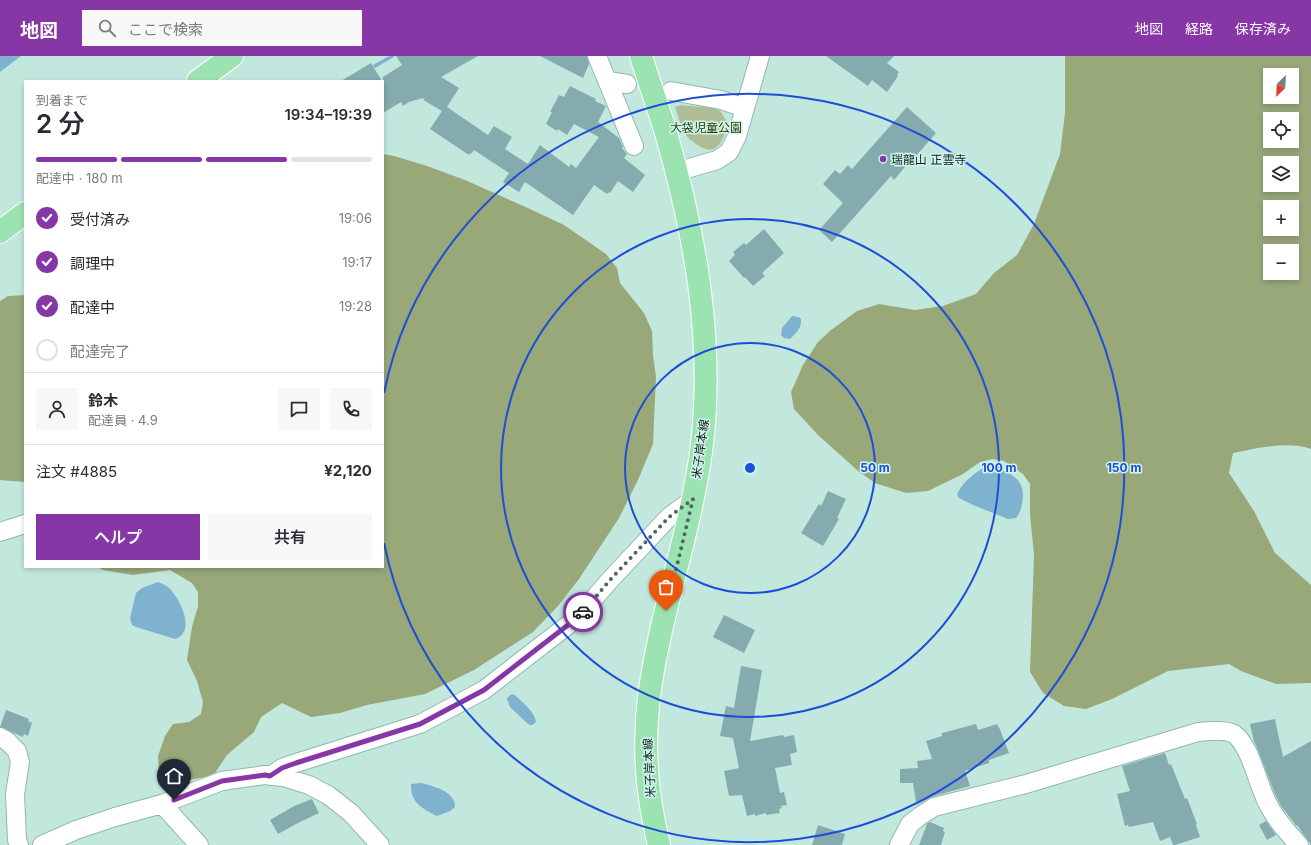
<!DOCTYPE html>
<html lang="ja">
<head>
<meta charset="utf-8">
<style>
	body { margin:0; font-family:Inter,"Noto Sans JP",sans-serif; background:#f7f7f7; color:#2b2b33; height:100vh; display:flex; flex-direction:column; font-size:15px; white-space:nowrap }
	* { box-sizing:border-box; margin:0 }
	p { font-size:13px; color:#7c7c81 }
	.icon { flex:none; width:22px; height:22px; fill:none; stroke:currentColor; stroke-width:2; stroke-linecap:round; stroke-linejoin:round }
	.map { position:relative; flex:1; overflow:hidden }
	.sheet { position:absolute; left:24px; top:24px; width:360px; height:488px; display:flex; flex-direction:column; background:#fff; border-radius:0px; box-shadow:0 2px 6px #0003 }
	.sheet>* { flex:none }
	.needle { width:26px; rotate:204deg }
	.fabs { position:absolute; left:1263px; top:12px; display:grid; gap:8px }
	.fabs a { display:grid; place-items:center; width:36px; height:36px; border-radius:0px; background:#fff; box-shadow:0 2px 6px #0003; font-size:20px }
	.pin { position:absolute; display:grid; place-items:center; width:34px; height:34px; color:#fff; margin:-41px -17px; border-radius:50% 50% 50% 0; rotate:-45deg; box-shadow:0 0 4px #0007 }
	.pin .icon { rotate:45deg }
	.courier { position:absolute; display:grid; place-items:center; width:40px; height:40px; margin:-20px; border:3px solid #8736a6; border-radius:50%; background:#fff; color:#222; box-shadow:0 1px 5px #0007 }
	.overview em { font-style:normal; font-weight:600 }
	.overview div { display:flex; flex-direction:column-reverse }
	.overview { display:flex; align-items:center; justify-content:space-between; height:68px; padding:0 12px }
	h1 { font-size:26px; font-weight:600; line-height:30px }
	.bar { display:grid; grid-template-columns:repeat(4,1fr); gap:6px 4px; align-content:center; height:48px; padding:0 12px }
	.bar i { height:5px; border-radius:3px; background:#e1e1e2 }
	.bar .active { background:#8736a6 }
	.bar p { grid-column:span 4 }
	.line { display:flex; align-items:center; gap:10px; padding:0 12px; border-top:1px solid #e1e1e2 }
	.line div { flex:1 }
	.round { display:grid; place-items:center; flex:none; width:42px; height:42px; border-radius:0px; background:#f7f7f7 }
	ol { padding:0 12px; list-style:none }
	li { display:flex; align-items:center; gap:12px; height:44px }
	li p { margin-inline-start:auto }
	li .icon { padding:4px; border-radius:50%; background:#8736a6; color:#fff; stroke-width:4 }
	li:last-child { color:#7c7c81 }
	li i { width:22px; height:22px; border:2px solid #e1e1e2; border-radius:50% }
	.button { display:flex; gap:8px; margin-top:auto; padding:8px 12px }
	.button a { flex:1; height:46px; border-radius:0px; background:#8736a6; color:#fff; font-size:16px; font-weight:600; line-height:46px; text-align:center }
	.button a+a { background:#f7f7f7; color:#2b2b33 }
	header { display:flex; align-items:center; gap:24px; box-sizing:border-box; height:56px; padding:0 20px; background:#8736a6; color:#fff }
	header strong { font-size:19px }
	nav { display:flex; gap:22px; margin-inline-start:auto; font-size:14px }
	.search { width:280px; height:36px; background:#f7f7f7; display:flex; align-items:center; gap:10px; box-sizing:border-box; padding:0 14px; border-radius:0px; color:#7c7c81; font-size:15px }
	.map>svg:first-child { display:block }
</style>
</head>
<body>
<header>
<strong>地図</strong>
<div class="search"><svg class="icon" aria-label="search" viewBox="0 0 24 24"><circle cx="10" cy="10" r="6"/><path d="M15 15l6 6"/></svg>ここで検索</div>
<nav><a>地図</a><a>経路</a><a>保存済み</a></nav>
</header>
<div class="map">
<svg width="1311" height="789" viewBox="0 0 1311 789">
	<rect width="100%" height="100%" fill="#c2e8de"/>
	<path fill="#afbd97" d="M 680,49 L 713,52 L 720,55 L 728,67 C 723,85 717,103 696,88 C 692,85 687,82 685,77 C 680,69 678,59 675,51 Z"/>
	<path fill="#98a879" fill-rule="evenodd" d="M 1065,0 L 1311,0 L 1311,393 C 1289,385 1256,392 1233,397 L 1229,417 L 1254,455 L 1275,497 L 1311,529 L 1311,627 L 1276,628 L 1241,615 L 1229,608 L 1168,615 L 1112,643 L 1086,653 L 1064,650 L 1043,637 L 1030,616 L 1034,499 L 1030,458 L 1030,428 L 1023,418 L 1004,405 L 992,403 L 980,406 L 963,418 L 928,435 L 906,437 L 875,427 L 857,414 L 818,379 L 794,353 L 791,336 L 803,309 L 818,286 L 831,274 L 857,255 L 879,248 L 915,254 L 943,250 L 976,238 L 994,217 L 1017,199 L 1034,168 L 1060,98 L 1065,57 ZM 1270,19 L 1292,19 L 1292,41 L 1270,41 ZM 1270,63 L 1292,63 L 1292,85 L 1270,85 ZM 1270,107 L 1292,107 L 1292,129 L 1270,129 ZM 1270,151 L 1292,151 L 1292,173 L 1270,173 ZM 1270,195 L 1292,195 L 1292,217 L 1270,217 Z
		M 383,98 L 394,100 L 427,110 L 465,124 L 530,153 L 564,169 L 606,198 L 617,212 L 620,227 L 644,257 L 652,275 L 653,299 L 656,321 L 653,388 L 638,424 L 619,462 L 579,523 L 558,550 L 533,576 L 474,614 L 425,638 L 367,649 L 340,657 L 311,661 L 282,647 L 261,661 L 254,676 L 227,699 L 215,717 L 205,721 L 189,724 L 169,719 L 159,714 L 158,700 L 165,680 L 173,668 L 189,666 L 201,658 L 203,646 L 197,625 L 187,604 L 192,571 L 198,550 L 198,536 L 192,527 L 170,514 L 133,519 L 103,514 L 98,511 L 383,511 Z
		M 25,239 L 25,426 L 0,424 L 0,245 L 8,240 Z"/>
	<path fill="#7eb2ce" d="M 0,0 L 21,0 L 0,16 Z
		M 389,0 L 394,0 L 394,1 L 375,12 L 373,9 Z
		M 792,260 L 799,261 L 801,263 C 802,272 796,277 790,283 L 784,282 L 781,279 L 782,272 Z
		M 985,411 C 998,412 1018,417 1022,432 C 1023,435 1023,438 1023,441 C 1022,449 1021,456 1016,462 L 1008,463 L 973,449 L 959,442 L 957,438 C 964,425 973,418 985,411 Z
		M 158,526 C 163,528 168,530 171,534 C 181,545 196,576 175,583 L 136,571 L 132,569 L 130,562 L 136,537 L 142,532 Z
		M 512,638 L 515,639 C 522,646 535,656 536,666 L 532,669 L 530,669 L 527,667 L 510,651 L 507,643 L 508,641 Z
		M 421,727 C 433,730 455,735 455,751 L 450,755 L 437,760 C 423,753 410,747 411,728 Z"/>
	<path fill="#85abaf" d="M 396,0 L 478,0 L 441,21 L 459,32 L 447,51 L 488,79 L 494,70 L 512,81 L 505,93 L 528,108 L 540,89 L 569,111 L 571,108 L 576,112 L 599,81 L 574,68 L 567,79 L 558,73 L 557,75 L 546,68 L 552,56 L 550,56 L 559,39 L 564,41 L 570,30 L 596,43 L 595,45 L 606,50 L 598,66 L 619,82 L 623,91 L 622,92 L 627,98 L 624,102 L 645,119 L 633,136 L 618,125 L 610,137 L 609,136 L 607,138 L 594,129 L 573,159 L 525,126 L 519,136 L 503,126 L 509,117 L 474,94 L 471,98 L 470,97 L 469,99 L 430,73 L 442,55 L 425,45 L 423,42 L 409,46 L 403,50 L 401,46 L 383,57 L 383,21 L 402,9 Z
		M 540,0 L 587,0 L 589,8 L 583,22 Z
		M 826,0 L 894,0 L 887,7 L 899,16 L 897,19 L 898,20 L 887,36 L 872,24 L 868,30 Z
		M 371,7 L 382,25 L 341,25 Z
		M 907,51 L 936,77 L 915,101 L 914,100 L 894,124 L 891,120 L 832,186 L 819,174 L 843,147 L 823,128 L 835,114 L 840,118 L 848,109 L 852,113 Z
		M 764,173 L 784,197 L 762,217 L 765,220 L 753,230 L 745,221 L 744,222 L 729,205 L 735,199 L 733,196 L 744,187 L 746,189 Z
		M 828,435 L 846,443 L 837,462 L 839,463 L 823,490 L 801,477 L 819,448 L 821,450 Z
		M 724,559 L 755,574 L 744,597 L 713,581 Z
		M 741,610 L 762,614 L 750,685 L 783,679 L 784,681 L 794,679 L 797,696 L 790,698 L 792,709 L 775,712 L 780,737 L 784,736 L 787,749 L 781,750 L 782,752 L 779,753 L 780,757 L 766,759 L 766,757 L 755,760 L 755,758 L 747,760 L 742,739 L 729,740 L 724,715 L 739,712 L 733,682 L 720,680 L 726,650 L 734,652 Z
		M 6,654 L 29,663 L 28,665 L 32,667 L 28,680 L 24,678 L 23,681 L 0,671 Z
		M 1275,663 L 1283,701 L 1311,685 L 1311,789 L 1297,769 L 1296,770 L 1295,768 L 1281,750 L 1275,738 L 1259,697 L 1254,685 L 1250,668 Z
		M 976,668 L 978,674 L 997,668 L 998,671 L 999,671 L 1009,697 L 989,704 L 989,707 L 965,715 L 970,730 L 931,741 L 925,744 L 916,746 L 913,727 L 900,727 L 900,713 L 918,712 L 917,705 L 932,703 L 926,685 L 942,680 L 942,677 Z
		M 1165,697 L 1169,709 L 1171,708 L 1185,743 L 1187,742 L 1197,768 L 1196,769 L 1200,781 L 1175,789 L 1173,789 L 1170,781 L 1160,785 L 1153,766 L 1129,771 L 1128,769 L 1125,770 L 1117,738 L 1130,735 L 1122,710 Z
		M 312,743 L 319,757 L 296,768 L 278,778 L 270,764 L 294,750 Z
		M 1266,765 L 1276,779 L 1267,784 L 1259,769 Z
		M 930,766 L 944,772 L 943,775 L 945,776 L 941,789 L 919,789 L 927,768 Z
		M 818,769 L 845,778 L 842,789 L 812,789 Z"/>
	<g fill="none" stroke-linecap="round" stroke-linejoin="round">
		<defs>
			<path id="minor" d="M 597,0 L 634,90
				M 608,25 L 627,28
				M 671,35 L 721,44 L 745,52
				M 676,116 L 717,104 L 729,96 L 737,80 L 760,0
				M 0,476 L 25,468
				M 0,681 L 7,685 L 17,695 L 20,706 L 15,738 L 17,784 L 19,789
				M 270,720 L 282,712 L 296,707 L 420,668 L 484,634 L 577,562 L 610,524 L 669,461 L 693,443
				M 162,748 L 199,789
				M 42,789 L 76,774 L 115,761 L 162,748 L 222,725 L 265,719 L 283,721 L 309,729 L 328,739 L 351,757 L 380,789
				M 899,789 L 910,768 L 920,760 L 934,751 L 1026,728 L 1198,676 C 1207,675 1226,673 1234,678 C 1251,690 1258,731 1269,750 C 1276,764 1288,777 1299,789"/>
			<path id="major" d="M 641,0 C 649,26 658,51 666,77 C 695,178 714,282 702,388 C 692,473 660,555 649,641 C 643,690 647,741 659,789
				M 198,25 L 232,0
				M 0,176 L 25,157"/>
		</defs>
		<use href="#minor" stroke="#93b7ae" stroke-width="20"/>
		<use href="#major" stroke="#fff" stroke-width="24"/>
		<use href="#minor" stroke="#fff" stroke-width="18"/>
		<use href="#major" stroke="#9be4b2" stroke-width="22"/>
	</g>
	<g fill="none" stroke-linecap="round" stroke-linejoin="round">
		<path stroke="#506761" stroke-width="4" stroke-dasharray="0 7.2" d="M 583,556 L 610,524 L 669,461 L 693,443 L 666,555"/>
		<path stroke="#8736a6" stroke-width="5" d="M 174,744 L 222,725 L 265,719 L 270,720 L 282,712 L 296,707 L 420,668 L 484,634 L 577,562 L 583,556"/>
	</g>
	<g fill="none" stroke="#1d4ed8" stroke-width="2">
		<circle cx="750" cy="412" r="125"/>
		<circle cx="750" cy="412" r="249"/>
		<path d="M384 337A374 374 0 1 1 384 487"/>
	</g>
	<circle fill="#8736a6" stroke="#cff5ec" stroke-width="1.5" cx="883" cy="103" r="4"/>
	<g text-anchor="middle" dominant-baseline="central" stroke-width="3" stroke-linejoin="round" paint-order="stroke">
		<g font-size="12" fill="#2d3b02" stroke="#cff5ec">
			<text x="706" y="71">大袋児童公園</text>
		</g>
		<g font-size="12" fill="#13211e" stroke="#cff5ec" text-anchor="start">
			<text x="891" y="103">瑞龍山 正雲寺</text>
		</g>
		<g font-size="12" fill="#13211e" stroke="#cff5ec">
			<text transform="translate(700 393) rotate(-82)">米子岸本線</text>
			<text transform="translate(649 712) rotate(-93)">米子岸本線</text>
		</g>
	</g>
	<circle cx="750" cy="412" r="6" fill="#1d4ed8" stroke="#cff5ec" stroke-width="2"/>
	<g font-size="12" text-anchor="middle" font-weight="bold" fill="#1d4ed8" stroke="#cff5ec" stroke-width="3" stroke-linejoin="round" paint-order="stroke">
		<text x="875" y="416">50 m</text>
		<text x="999" y="416">100 m</text>
		<text x="1124" y="416">150 m</text>
	</g>
</svg>
<div class="fabs">
<a><svg class="needle" viewBox="-14 -14 28 28"><path d="M0-13l5 13h-10z" fill="#e53935"/><path d="M0 13l5-13h-10z" fill="#7c7c81"/></svg></a>
<a><svg class="icon" aria-label="locate" viewBox="0 0 24 24"><circle cx="12" cy="12" r="6"/><path d="M12 2v4M12 18v4M2 12h4M18 12h4"/></svg></a>
<a><svg class="icon" aria-label="layers" viewBox="0 0 24 24"><path d="M12 4l9 5-9 5-9-5zM3 14l9 5 9-5"/></svg></a>
<a>+</a>
<a>−</a>
</div>
<div class="pin" style="left:666px;top:555px;background:#ea580c"><svg class="icon" aria-label="bag" viewBox="0 0 24 24"><path d="M5 8h14l-1 12H6zM9 8a3 3 0 0 1 6 0"/></svg></div>
<div class="pin" style="left:174px;top:744px;background:#1f2937"><svg class="icon" aria-label="home" viewBox="0 0 24 24"><path d="M3 11l9-7 9 7M6 9v11h12V9"/></svg></div>
<div class="courier" style="left:583px;top:556px"><svg class="icon" aria-label="car" viewBox="0 0 24 24"><path d="M5 17H2v-5l4-1 3-4h7l3 4 3 1v5h-3M9 17h6M6 11h13"/><circle cx="7" cy="17" r="2"/><circle cx="17" cy="17" r="2"/></svg></div>
<section class="sheet">
<div class="overview"><div><h1>2 分</h1><p>到着まで</p></div><em>19:34–19:39</em></div>
<div class="bar"><i class="active"></i><i class="active"></i><i class="active"></i><i></i><p>配達中 · 180 m</p></div>
<ol>
<li><svg class="icon" aria-label="check" viewBox="0 0 24 24"><path d="M5 12l5 5 9-10"/></svg>受付済み<p>19:06</p></li>
<li><svg class="icon" aria-label="check" viewBox="0 0 24 24"><path d="M5 12l5 5 9-10"/></svg>調理中<p>19:17</p></li>
<li><svg class="icon" aria-label="check" viewBox="0 0 24 24"><path d="M5 12l5 5 9-10"/></svg>配達中<p>19:28</p></li>
<li><i></i>配達完了</li>
</ol>
<div class="line" style="height:72px"><a class="round"><svg class="icon" aria-label="person" viewBox="0 0 24 24"><circle cx="12" cy="8" r="4"/><path d="M4 21q1-7 8-7t8 7"/></svg></a><div><b>鈴木</b><p>配達員 · 4.9</p></div><a class="round"><svg class="icon" aria-label="chat" viewBox="0 0 24 24"><path d="M4 5h16v11H9l-5 4z"/></svg></a><a class="round"><svg class="icon" aria-label="phone" viewBox="0 0 24 24"><path d="M5 4h4l2 5-3 2q2 4 5 5l2-3 5 2v4C11 20 4 13 5 4z"/></svg></a></div>
<div class="line" style="height:52px"><div>注文 #4885</div><b>¥2,120</b></div>
<div class="button"><a>ヘルプ</a><a>共有</a></div>
</section>
</div>
</body>
</html>
